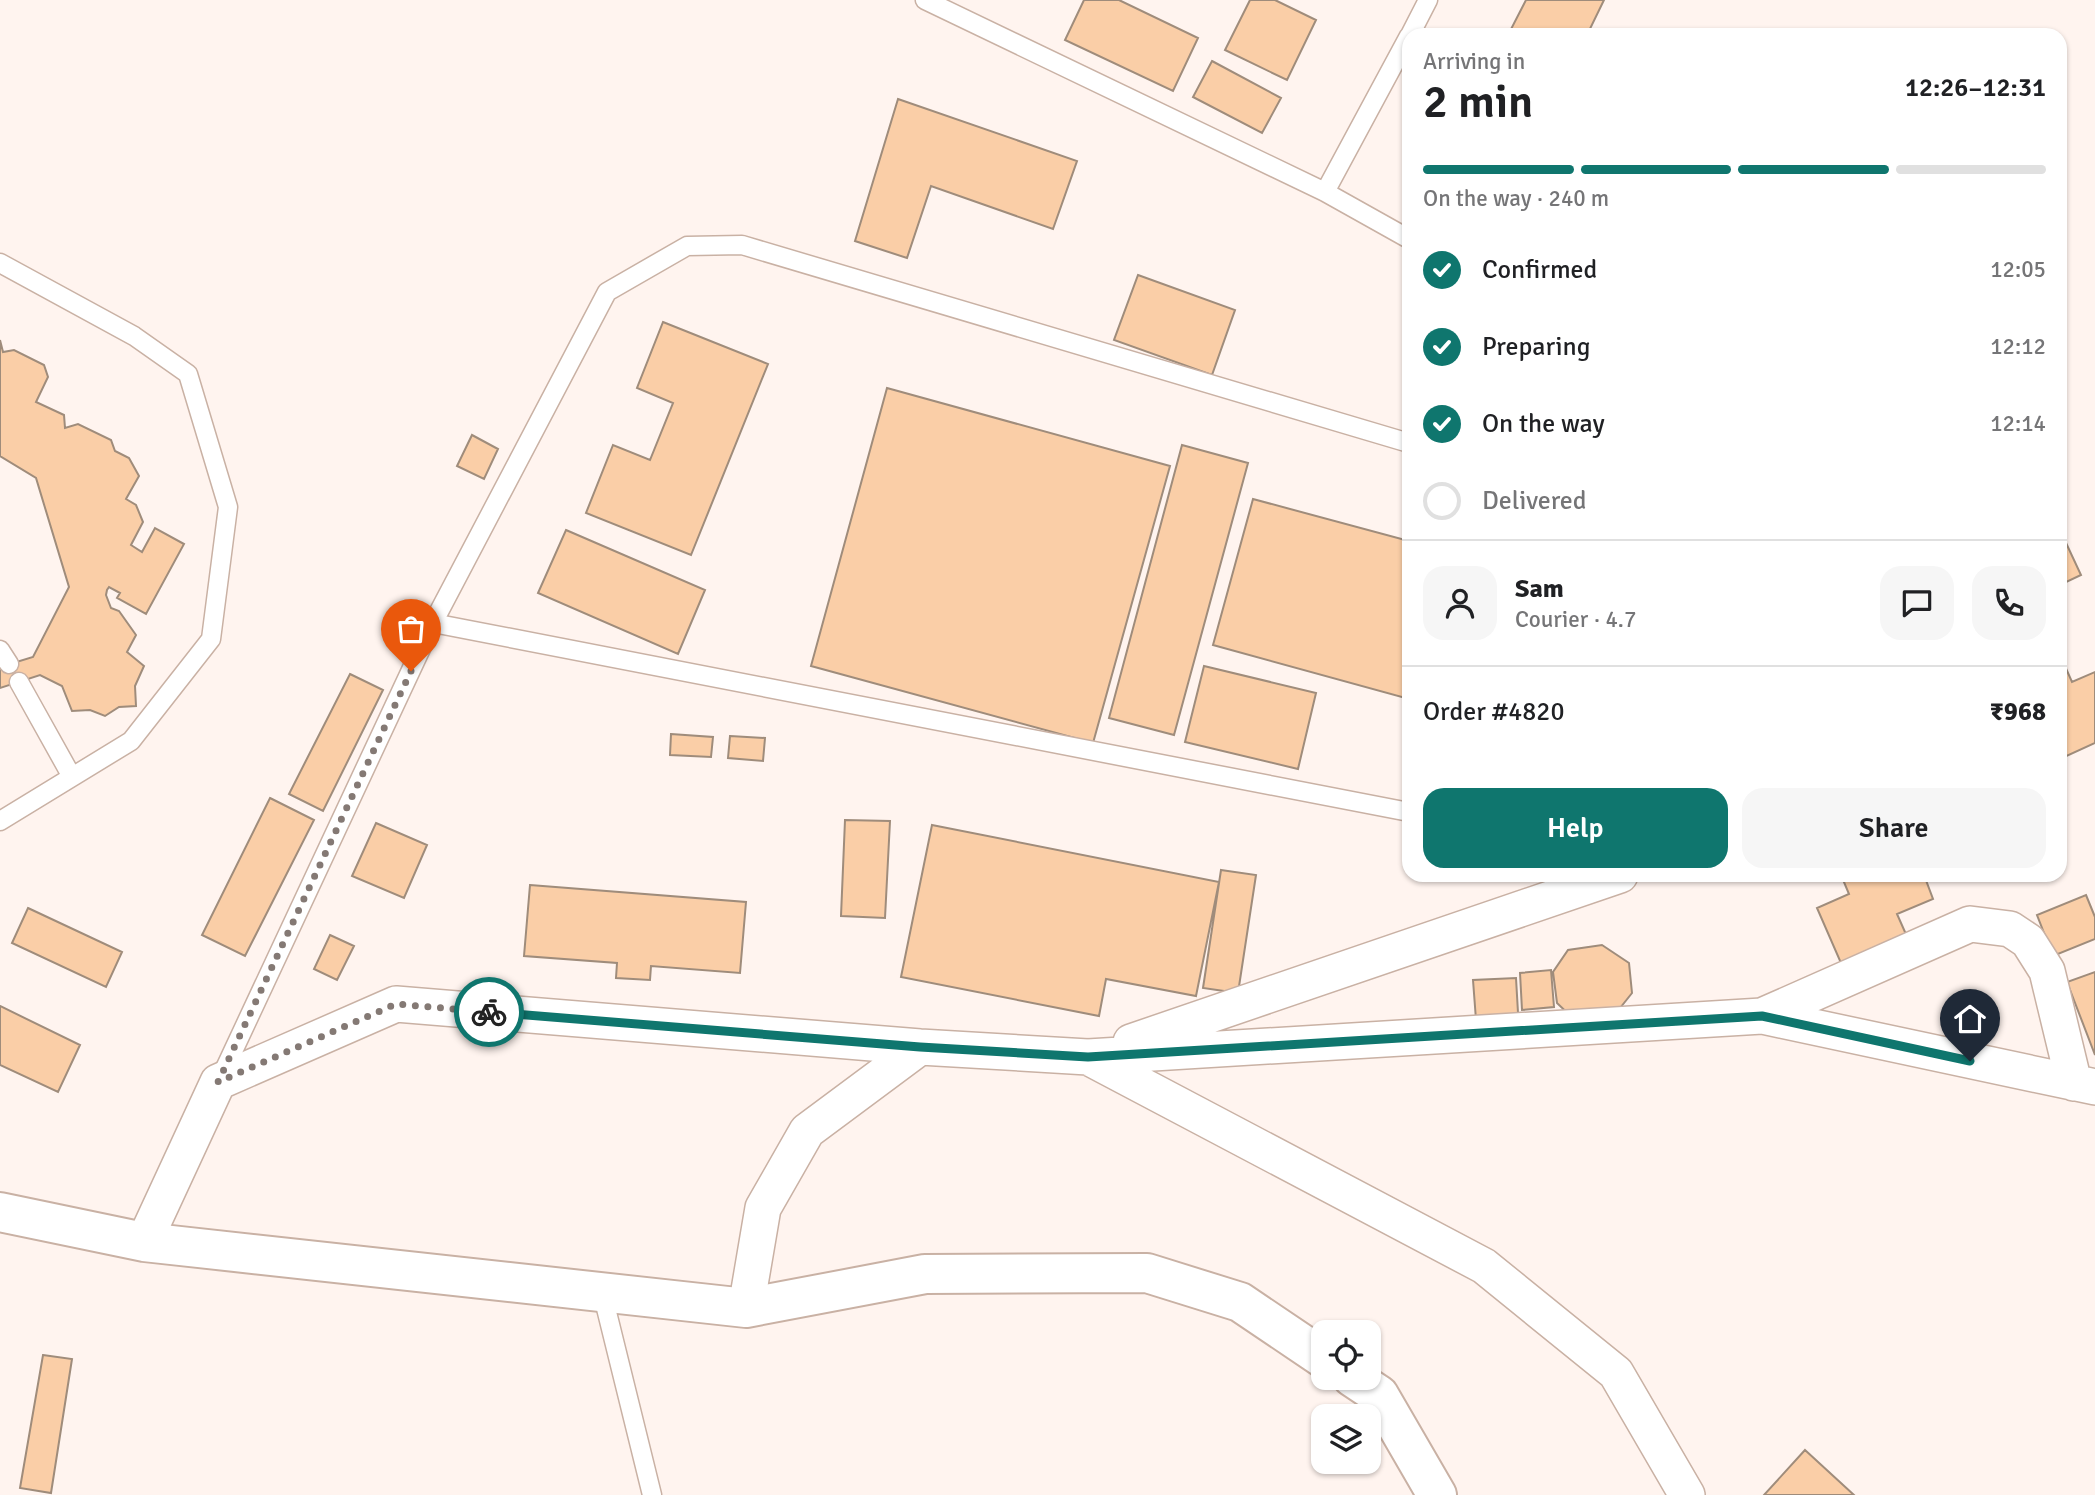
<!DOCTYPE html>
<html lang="en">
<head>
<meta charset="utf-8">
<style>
	body { margin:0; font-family:Signika,sans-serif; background:#f6f6f6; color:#202124; height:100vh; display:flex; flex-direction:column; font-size:26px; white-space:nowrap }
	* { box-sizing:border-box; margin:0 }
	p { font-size:23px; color:#757577 }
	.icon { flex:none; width:38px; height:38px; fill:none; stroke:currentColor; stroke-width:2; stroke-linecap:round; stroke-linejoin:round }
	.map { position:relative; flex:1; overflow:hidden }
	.side { position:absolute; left:1402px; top:28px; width:665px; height:854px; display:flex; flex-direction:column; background:#fff; border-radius:21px; box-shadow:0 2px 5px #0004 }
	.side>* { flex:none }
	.fabs { position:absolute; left:1311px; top:1320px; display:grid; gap:14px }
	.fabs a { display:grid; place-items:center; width:70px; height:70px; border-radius:14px; background:#fff; box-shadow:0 2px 5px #0004; font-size:35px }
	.pin { position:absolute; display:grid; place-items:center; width:60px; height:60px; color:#fff; margin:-72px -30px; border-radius:50% 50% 50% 0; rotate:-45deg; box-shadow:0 0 7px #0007 }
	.pin .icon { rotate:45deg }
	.courier { position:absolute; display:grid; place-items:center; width:70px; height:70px; margin:-35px; border:5px solid #0f766e; border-radius:50%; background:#fff; color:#222; box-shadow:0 2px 9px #0007 }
	.overview em { font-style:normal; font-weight:600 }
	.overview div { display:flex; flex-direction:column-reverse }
	.overview { display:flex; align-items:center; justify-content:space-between; height:119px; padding:0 21px }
	h1 { font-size:46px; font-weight:600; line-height:52px }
	.bar { display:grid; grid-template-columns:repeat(4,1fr); gap:10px 7px; align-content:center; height:84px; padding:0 21px }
	.bar i { height:9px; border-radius:5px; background:#e0e0e0 }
	.bar .active { background:#0f766e }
	.bar p { grid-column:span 4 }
	.line { display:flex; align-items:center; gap:18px; padding:0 21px; border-top:2px solid #e0e0e0 }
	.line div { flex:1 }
	.round { display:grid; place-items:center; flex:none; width:74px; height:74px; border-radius:21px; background:#f6f6f6 }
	ol { padding:0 21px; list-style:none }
	li { display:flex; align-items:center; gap:21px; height:77px }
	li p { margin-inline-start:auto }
	li .icon { padding:7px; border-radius:50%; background:#0f766e; color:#fff; stroke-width:4 }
	li:last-child { color:#757577 }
	li i { width:38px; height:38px; border:4px solid #e0e0e0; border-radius:50% }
	.button { display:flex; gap:14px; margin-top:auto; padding:14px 21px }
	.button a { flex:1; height:80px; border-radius:21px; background:#0f766e; color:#fff; font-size:28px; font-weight:600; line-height:80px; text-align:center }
	.button a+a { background:#f6f6f6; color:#202124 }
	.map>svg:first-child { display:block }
</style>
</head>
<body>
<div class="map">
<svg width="2095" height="1495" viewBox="0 0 2095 1495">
	<rect width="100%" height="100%" fill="#fff4ef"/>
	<path fill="#facea7" stroke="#9f8c7b" stroke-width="2" d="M 1084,0 L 1119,0 L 1198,38 L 1173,91 L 1065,40 Z
		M 1250,0 L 1275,0 L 1316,20 L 1287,80 L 1225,50 Z
		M 1526,0 L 1604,0 L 1587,35 L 1508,35 Z
		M 1212,61 L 1281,98 L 1262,133 L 1193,97 Z
		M 898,99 L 1077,161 L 1053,229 L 931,186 L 907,258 L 855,241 Z
		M 1138,275 L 1235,310 L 1212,375 L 1114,340 Z
		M 663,322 L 768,364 L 691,555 L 586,513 L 613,445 L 650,460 L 673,403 L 637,388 Z
		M 0,340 L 3,352 L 14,350 L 44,365 L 48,377 L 36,402 L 64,415 L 65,428 L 78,424 L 111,440 L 115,451 L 129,458 L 139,476 L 126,499 L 136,505 L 143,522 L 131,545 L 142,552 L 155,528 L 184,544 L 146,614 L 117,598 L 120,593 L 109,587 L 107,590 L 106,595 L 111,608 L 119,611 L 136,635 L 127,652 L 144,666 L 135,686 L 136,706 L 119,707 L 105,716 L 90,710 L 72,711 L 62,686 L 40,675 L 0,688 L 0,667 L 33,657 L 69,587 L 36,478 L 0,456 Z
		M 887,388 L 1170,466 L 1093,743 L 811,666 Z
		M 472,435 L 498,449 L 484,479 L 457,466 Z
		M 1182,445 L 1248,463 L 1174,735 L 1109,718 Z
		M 1253,499 L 1409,541 L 1409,699 L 1213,645 Z
		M 566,530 L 705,590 L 678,654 L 538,593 Z
		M 2060,530 L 2081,575 L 2060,585 Z
		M 2060,655 L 2072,682 L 2095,672 L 2095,743 L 2060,759 Z
		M 1204,666 L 1316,693 L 1298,769 L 1185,742 Z
		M 350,674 L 383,690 L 323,811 L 289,794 Z
		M 671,734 L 713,737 L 711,757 L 670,755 Z
		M 730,736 L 765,738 L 763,761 L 728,758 Z
		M 270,798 L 314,820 L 245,956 L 202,935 Z
		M 845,820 L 890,821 L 885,918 L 841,916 Z
		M 376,823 L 427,845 L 404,898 L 352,876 Z
		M 932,825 L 1219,882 L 1196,996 L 1106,979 L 1099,1016 L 901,977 Z
		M 1221,870 L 1256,875 L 1238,993 L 1203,988 Z
		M 1841,875 L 1924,875 L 1933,899 L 1897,914 L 1909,941 L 1844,970 L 1817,908 L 1849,894 Z
		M 530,885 L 746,902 L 740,973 L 651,966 L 650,980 L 616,978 L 617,963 L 524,956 Z
		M 2086,895 L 2095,917 L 2095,939 L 2053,956 L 2037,915 Z
		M 28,908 L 122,952 L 106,987 L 12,943 Z
		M 330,935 L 354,946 L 337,980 L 314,969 Z
		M 1602,945 L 1629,963 L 1632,993 L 1612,1018 L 1578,1023 L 1557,1003 L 1553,972 L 1568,950 Z
		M 1551,970 L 1554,1007 L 1522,1010 L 1520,973 Z
		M 2095,972 L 2095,1055 L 2067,982 Z
		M 1516,978 L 1519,1030 L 1477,1033 L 1473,980 Z
		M 0,1006 L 80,1045 L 58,1092 L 0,1065 Z
		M 43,1355 L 72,1359 L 51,1493 L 20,1488 Z
		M 1805,1450 L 1854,1495 L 1764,1495 Z"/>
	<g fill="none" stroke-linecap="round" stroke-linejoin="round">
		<defs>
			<path id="service" d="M 925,0 L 1325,192 L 1409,239
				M 1410,35 L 1428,0
				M 1325,192 L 1409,36
				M 0,263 L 134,336 L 188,374 L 228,507 L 211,639 L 131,741 L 0,821
				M 433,623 L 1409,812
				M 0,650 L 9,664
				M 19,682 L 72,777
				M 220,1079 L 433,623 L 607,292 L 687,246 L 742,245 L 1409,443
				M 602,1292 L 652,1495"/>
			<path id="minor" d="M 1762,1016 L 1970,924 L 2010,929 L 2028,941 L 2047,971 L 2074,1083
				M 1131,1042 L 1620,875
				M 1088,1057 L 1484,1266 L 1616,1373 L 1687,1495
				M 144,1242 L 218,1082 L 396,1004 L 920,1047 L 1088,1057 L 1762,1016 L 2095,1087
				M 746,1308 L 763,1208 L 807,1131 L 920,1047"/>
			<path id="tertiary" d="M 0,1212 L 144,1242 L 746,1308 L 925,1274 L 1147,1273 L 1240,1302 L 1323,1358
				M 1352,1377 L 1379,1395 L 1437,1495"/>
		</defs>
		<use href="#service" stroke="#c9b1a4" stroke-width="21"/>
		<use href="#minor" stroke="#c9b1a4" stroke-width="38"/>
		<use href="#tertiary" stroke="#c9b1a4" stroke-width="42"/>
		<use href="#service" stroke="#fff" stroke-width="18"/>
		<use href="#minor" stroke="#fff" stroke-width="35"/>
		<use href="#tertiary" stroke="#fff" stroke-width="38"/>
	</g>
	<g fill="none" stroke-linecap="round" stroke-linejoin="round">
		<path stroke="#847974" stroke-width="7" stroke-dasharray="0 12.6" d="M 411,671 L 218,1082 L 396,1004 L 489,1012"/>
		<path stroke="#0f766e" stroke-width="9" d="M 489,1012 L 920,1047 L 1088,1057 L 1762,1016 L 1970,1061"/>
	</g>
</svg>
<div class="fabs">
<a><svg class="icon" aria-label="locate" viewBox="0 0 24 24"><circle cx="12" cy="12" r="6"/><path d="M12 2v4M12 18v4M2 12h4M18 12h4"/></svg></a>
<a><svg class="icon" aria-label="layers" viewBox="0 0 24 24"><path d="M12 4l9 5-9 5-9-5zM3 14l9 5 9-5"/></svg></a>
</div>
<div class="pin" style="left:411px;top:671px;background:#ea580c"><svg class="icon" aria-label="bag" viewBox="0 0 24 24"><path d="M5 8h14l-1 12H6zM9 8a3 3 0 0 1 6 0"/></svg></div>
<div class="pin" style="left:1970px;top:1061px;background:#1f2937"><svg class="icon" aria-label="home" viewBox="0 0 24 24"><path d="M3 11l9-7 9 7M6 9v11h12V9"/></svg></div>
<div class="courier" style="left:489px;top:1012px"><svg class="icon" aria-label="bike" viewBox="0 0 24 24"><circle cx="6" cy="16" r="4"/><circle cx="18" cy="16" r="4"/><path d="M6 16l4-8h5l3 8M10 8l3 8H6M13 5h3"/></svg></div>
<section class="side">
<div class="overview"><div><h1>2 min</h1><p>Arriving in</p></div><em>12:26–12:31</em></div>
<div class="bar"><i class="active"></i><i class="active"></i><i class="active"></i><i></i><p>On the way · 240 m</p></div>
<ol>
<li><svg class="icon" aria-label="check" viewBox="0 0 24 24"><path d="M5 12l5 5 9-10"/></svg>Confirmed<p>12:05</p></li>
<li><svg class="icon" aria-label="check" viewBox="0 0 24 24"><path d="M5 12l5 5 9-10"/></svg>Preparing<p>12:12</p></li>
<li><svg class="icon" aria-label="check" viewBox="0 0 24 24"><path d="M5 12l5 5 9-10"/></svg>On the way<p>12:14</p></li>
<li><i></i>Delivered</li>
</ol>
<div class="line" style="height:126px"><a class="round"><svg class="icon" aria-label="person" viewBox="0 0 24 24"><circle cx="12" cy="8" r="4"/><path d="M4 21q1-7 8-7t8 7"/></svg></a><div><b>Sam</b><p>Courier · 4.7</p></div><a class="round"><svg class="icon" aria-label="chat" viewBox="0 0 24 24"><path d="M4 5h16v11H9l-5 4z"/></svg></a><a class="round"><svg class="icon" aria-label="phone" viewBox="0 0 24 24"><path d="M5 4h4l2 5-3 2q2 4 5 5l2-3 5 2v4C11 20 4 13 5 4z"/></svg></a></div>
<div class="line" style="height:91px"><div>Order #4820</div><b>₹968</b></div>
<div class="button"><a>Help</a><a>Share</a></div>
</section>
</div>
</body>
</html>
